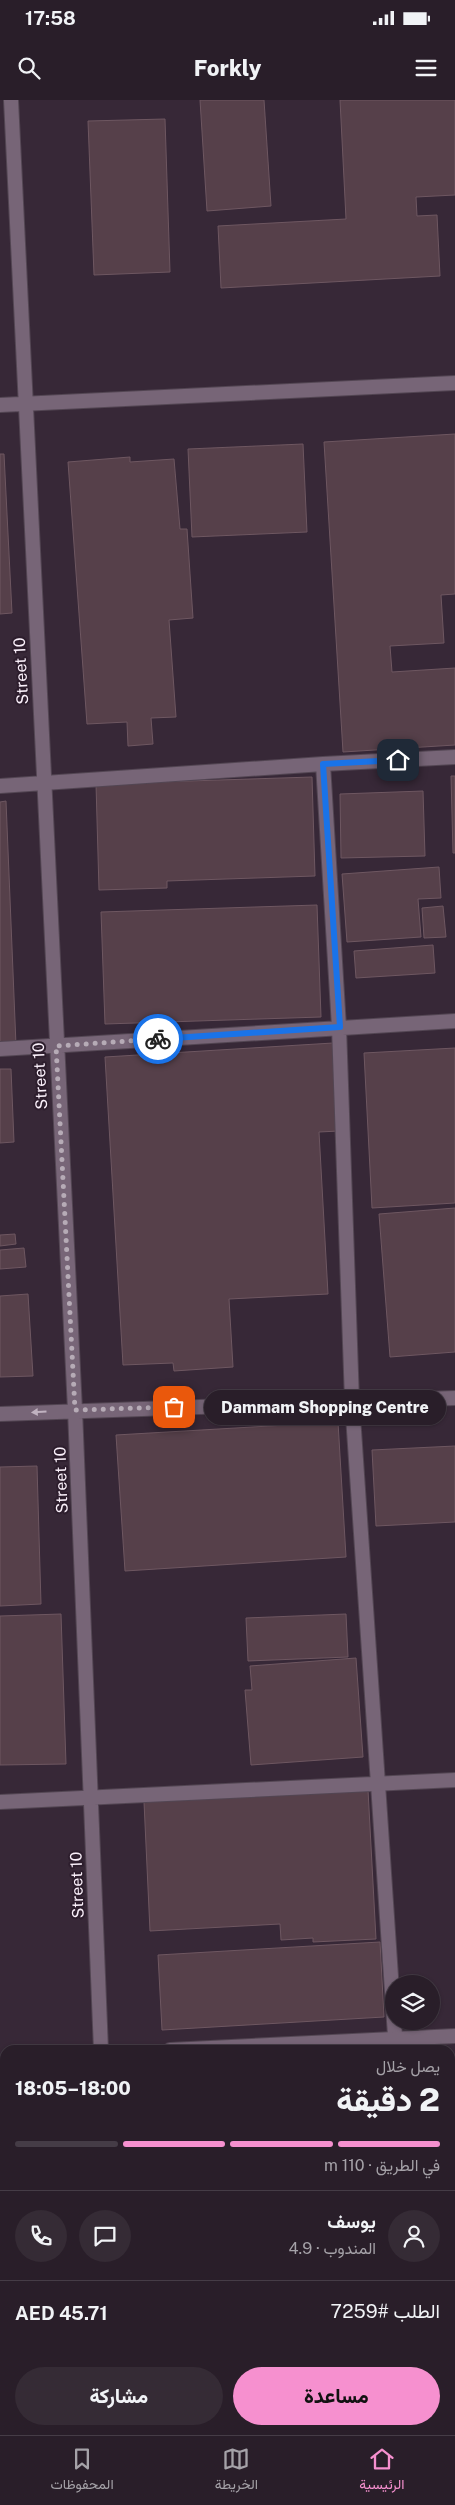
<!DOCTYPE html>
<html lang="ar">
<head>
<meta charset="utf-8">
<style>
	body { margin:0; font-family:"Public Sans",Vazirmatn,sans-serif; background:#352b35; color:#f1f3f6; direction:rtl; height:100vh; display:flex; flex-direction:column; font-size:19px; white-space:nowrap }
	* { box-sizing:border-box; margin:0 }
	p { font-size:16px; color:#a5a2a8 }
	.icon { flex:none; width:28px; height:28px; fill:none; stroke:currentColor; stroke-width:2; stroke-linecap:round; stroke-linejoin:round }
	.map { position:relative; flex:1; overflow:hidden; direction:ltr }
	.details { position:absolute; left:0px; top:1945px; width:455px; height:390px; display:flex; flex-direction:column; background:#291e29; border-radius:15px 15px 0 0; box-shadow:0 1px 4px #0004,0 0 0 1px #453c46; direction:rtl }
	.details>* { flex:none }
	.controls { position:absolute; left:385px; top:1875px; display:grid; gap:10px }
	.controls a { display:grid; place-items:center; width:55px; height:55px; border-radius:50%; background:#291e29; box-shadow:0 1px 4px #0004,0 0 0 1px #453c46; font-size:25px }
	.pin { position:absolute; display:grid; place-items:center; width:42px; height:42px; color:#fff; margin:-21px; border-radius:10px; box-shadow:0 2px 8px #0006 }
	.courier { position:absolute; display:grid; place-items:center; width:50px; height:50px; margin:-25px; border:4px solid #1a73e8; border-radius:50%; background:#fff; color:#222; box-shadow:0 1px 6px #0007 }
	.bubble { position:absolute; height:35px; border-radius:18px; background:#291e29; box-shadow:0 1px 4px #0004,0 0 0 1px #453c46; font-size:16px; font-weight:800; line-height:35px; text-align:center; direction:rtl }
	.overview em { font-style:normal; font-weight:800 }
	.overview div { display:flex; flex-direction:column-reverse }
	.overview { display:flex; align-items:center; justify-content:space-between; height:85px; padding:0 15px }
	h1 { font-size:32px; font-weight:800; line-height:38px }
	.bar { display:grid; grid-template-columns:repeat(4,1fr); gap:8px 5px; align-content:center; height:60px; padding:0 15px }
	.bar i { height:6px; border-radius:4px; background:#453c46 }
	.bar .selected { background:#f690cf }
	.bar p { grid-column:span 4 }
	.line { display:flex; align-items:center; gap:12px; padding:0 15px; border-top:1px solid #453c46 }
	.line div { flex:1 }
	.round { display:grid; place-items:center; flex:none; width:52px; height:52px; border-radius:26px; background:#352b35 }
	.primary-button { display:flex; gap:10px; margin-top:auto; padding:10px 15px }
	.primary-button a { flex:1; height:58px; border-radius:30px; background:#f690cf; color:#111; font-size:20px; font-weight:800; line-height:58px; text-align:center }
	.primary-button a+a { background:#352b35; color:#f1f3f6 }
	.status { display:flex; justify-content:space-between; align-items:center; height:35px; padding:0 25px; background:#291e29; direction:ltr }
	.status svg { height:14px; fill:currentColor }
	header { display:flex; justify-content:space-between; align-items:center; height:65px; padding:0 15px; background:#291e29; font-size:22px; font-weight:800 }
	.menu { display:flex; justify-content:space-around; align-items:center; height:70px; border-top:1px solid #453c46; background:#291e29; font-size:14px; color:#a5a2a8 }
	.menu a { display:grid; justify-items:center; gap:2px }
	.menu .selected { color:#f690cf }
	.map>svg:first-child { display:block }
</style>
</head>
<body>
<div class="status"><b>17:58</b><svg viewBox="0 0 49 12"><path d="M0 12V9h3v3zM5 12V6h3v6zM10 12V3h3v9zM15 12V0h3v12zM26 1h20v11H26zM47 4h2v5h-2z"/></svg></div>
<header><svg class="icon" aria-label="menu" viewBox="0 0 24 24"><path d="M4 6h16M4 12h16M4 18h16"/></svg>Forkly<svg class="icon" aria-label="search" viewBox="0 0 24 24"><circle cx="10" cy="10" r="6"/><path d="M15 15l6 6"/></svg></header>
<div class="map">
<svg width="455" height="2335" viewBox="0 0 455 2335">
	<rect width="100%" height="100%" fill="#372837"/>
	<path fill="#56404a" stroke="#6e5761" d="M 200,0 L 264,0 L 271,106 L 207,111 Z
		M 340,0 L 455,0 L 455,95 L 416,97 L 417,116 L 437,115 L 440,176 L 221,188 L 218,126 L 346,119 Z
		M 165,19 L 170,172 L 94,175 L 88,21 Z
		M 455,334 L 455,494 L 441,495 L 444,543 L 390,546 L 392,572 L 455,568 L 455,645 L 343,652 L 324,342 Z
		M 303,344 L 307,432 L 192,437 L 188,349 Z
		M 0,354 L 4,354 L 12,513 L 0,514 Z
		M 130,357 L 130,362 L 174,359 L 180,429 L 187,429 L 193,518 L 169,520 L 176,617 L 151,618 L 153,644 L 128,646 L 127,622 L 87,624 L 68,362 Z
		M 451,676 L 455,676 L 455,753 L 453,753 Z
		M 312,677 L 315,776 L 167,781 L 167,788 L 99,790 L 96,684 Z
		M 423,691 L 425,756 L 341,758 L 340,694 Z
		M 6,701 L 16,945 L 0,946 L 0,702 Z
		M 439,767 L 441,798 L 418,799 L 421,837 L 347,842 L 342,774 Z
		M 317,805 L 321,917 L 105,924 L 101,812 Z
		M 443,806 L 446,837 L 424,838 L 422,808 Z
		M 433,845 L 435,873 L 356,878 L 354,851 Z
		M 333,943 L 339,1031 L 319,1032 L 328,1194 L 229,1199 L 233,1267 L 174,1271 L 173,1263 L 123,1265 L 105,957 Z
		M 455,948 L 455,1103 L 372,1108 L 364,953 Z
		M 0,969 L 11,969 L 14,1042 L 0,1043 Z
		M 455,1108 L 455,1252 L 390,1257 L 379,1114 Z
		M 15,1134 L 16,1144 L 0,1146 L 0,1135 Z
		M 24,1148 L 26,1167 L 0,1169 L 0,1150 Z
		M 28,1194 L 33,1276 L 0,1277 L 0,1196 Z
		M 338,1322 L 346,1457 L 125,1471 L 116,1335 Z
		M 455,1346 L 455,1422 L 376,1426 L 372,1350 Z
		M 37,1366 L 41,1504 L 0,1506 L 0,1367 Z
		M 61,1514 L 66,1664 L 0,1665 L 0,1516 Z
		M 346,1514 L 348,1557 L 248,1561 L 246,1518 Z
		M 356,1558 L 363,1657 L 251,1665 L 245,1590 L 252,1590 L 250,1566 Z
		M 368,1690 L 376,1839 L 313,1842 L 313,1838 L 281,1840 L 280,1824 L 150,1831 L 144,1702 Z
		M 380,1842 L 384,1917 L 162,1930 L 158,1855 Z
		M 450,1962 L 455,1962 L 455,2252 L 450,2252 Z"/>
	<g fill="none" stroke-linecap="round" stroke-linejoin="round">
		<defs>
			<path id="service" d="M 378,1684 L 394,1921
				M 394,1921 L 396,1950"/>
			<path id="minor" d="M 11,0 L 75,1310 L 101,1950
				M 0,305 L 455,283
				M 323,664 L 339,927 L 352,1301 L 378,1684
				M 0,686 L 323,664 L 455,657
				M 0,949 L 455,921
				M 0,1314 L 455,1298
				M 0,1702 L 455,1680
				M 170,1950 L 455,1936"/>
			<path id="tertiary" d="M 450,2307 L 455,2307
				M 68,2335 L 139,2330"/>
		</defs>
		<use href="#service" stroke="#534653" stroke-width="16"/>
		<use href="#minor" stroke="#534653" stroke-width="16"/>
		<use href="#tertiary" stroke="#534653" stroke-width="16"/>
		<use href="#service" stroke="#776577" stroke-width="14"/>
		<use href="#minor" stroke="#776577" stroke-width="14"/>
		<use href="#tertiary" stroke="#776577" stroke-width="14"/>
	</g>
	<defs><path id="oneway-solid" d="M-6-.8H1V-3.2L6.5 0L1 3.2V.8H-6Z" transform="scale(1.25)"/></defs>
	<use fill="#c0b2c0" href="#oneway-solid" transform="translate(39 1312) rotate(177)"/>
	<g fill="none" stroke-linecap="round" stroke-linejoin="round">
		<path stroke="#b6abb6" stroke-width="5" stroke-dasharray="0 9" d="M 158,939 L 56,946 L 75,1310 L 174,1307"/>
		<path stroke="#1a73e8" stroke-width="6" d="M 158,939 L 340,927 L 323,664 L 398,660"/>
	</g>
	<g text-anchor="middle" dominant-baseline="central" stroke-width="4" stroke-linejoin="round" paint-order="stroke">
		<g font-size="16" fill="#fbf1fb" stroke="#2d1e2d">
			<text transform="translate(21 571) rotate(-93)">Street 10</text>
			<text transform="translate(40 976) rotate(-93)">Street 10</text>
			<text transform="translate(61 1380) rotate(-92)">Street 10</text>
			<text transform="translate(77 1785) rotate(-92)">Street 10</text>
		</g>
	</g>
</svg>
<div class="controls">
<a><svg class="icon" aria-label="layers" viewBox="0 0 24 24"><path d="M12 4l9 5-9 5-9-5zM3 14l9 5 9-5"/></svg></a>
</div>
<div class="pin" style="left:174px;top:1307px;background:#ea580c"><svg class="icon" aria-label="bag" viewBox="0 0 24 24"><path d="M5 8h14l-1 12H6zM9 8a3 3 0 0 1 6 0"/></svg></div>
<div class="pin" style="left:398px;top:660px;background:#1f2937"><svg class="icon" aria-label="home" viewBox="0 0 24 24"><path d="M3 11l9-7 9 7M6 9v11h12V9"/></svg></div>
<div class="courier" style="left:158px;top:939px"><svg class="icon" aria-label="bike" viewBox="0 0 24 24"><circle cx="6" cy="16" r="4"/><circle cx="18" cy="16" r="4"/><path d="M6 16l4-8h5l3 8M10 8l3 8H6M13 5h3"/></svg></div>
<div class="bubble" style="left:204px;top:1290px;width:242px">Dammam Shopping Centre</div>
<section class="details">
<div class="overview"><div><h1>2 دقيقة</h1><p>يصل خلال</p></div><em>18:00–18:05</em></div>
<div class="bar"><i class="selected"></i><i class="selected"></i><i class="selected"></i><i></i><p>في الطريق · 110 m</p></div>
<div class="line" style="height:90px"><a class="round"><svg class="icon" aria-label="person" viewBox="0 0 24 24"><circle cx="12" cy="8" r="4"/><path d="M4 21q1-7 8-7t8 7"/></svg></a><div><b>يوسف</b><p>المندوب · 4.9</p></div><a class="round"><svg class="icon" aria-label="chat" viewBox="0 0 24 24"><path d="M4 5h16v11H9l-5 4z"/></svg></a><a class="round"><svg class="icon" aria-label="phone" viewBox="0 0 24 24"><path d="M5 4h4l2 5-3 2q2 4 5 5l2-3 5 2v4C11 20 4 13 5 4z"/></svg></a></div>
<div class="line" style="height:65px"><div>الطلب #7259</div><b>AED 45.71</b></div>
<div class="primary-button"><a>مساعدة</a><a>مشاركة</a></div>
</section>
</div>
<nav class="menu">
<a class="selected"><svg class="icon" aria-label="home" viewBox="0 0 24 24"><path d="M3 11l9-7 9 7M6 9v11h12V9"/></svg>الرئيسية</a>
<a><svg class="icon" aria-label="map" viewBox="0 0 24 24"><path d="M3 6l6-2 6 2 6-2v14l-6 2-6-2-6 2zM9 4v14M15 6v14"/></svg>الخريطة</a>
<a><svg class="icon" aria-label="saved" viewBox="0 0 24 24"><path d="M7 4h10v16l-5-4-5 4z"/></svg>المحفوظات</a>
</nav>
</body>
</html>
